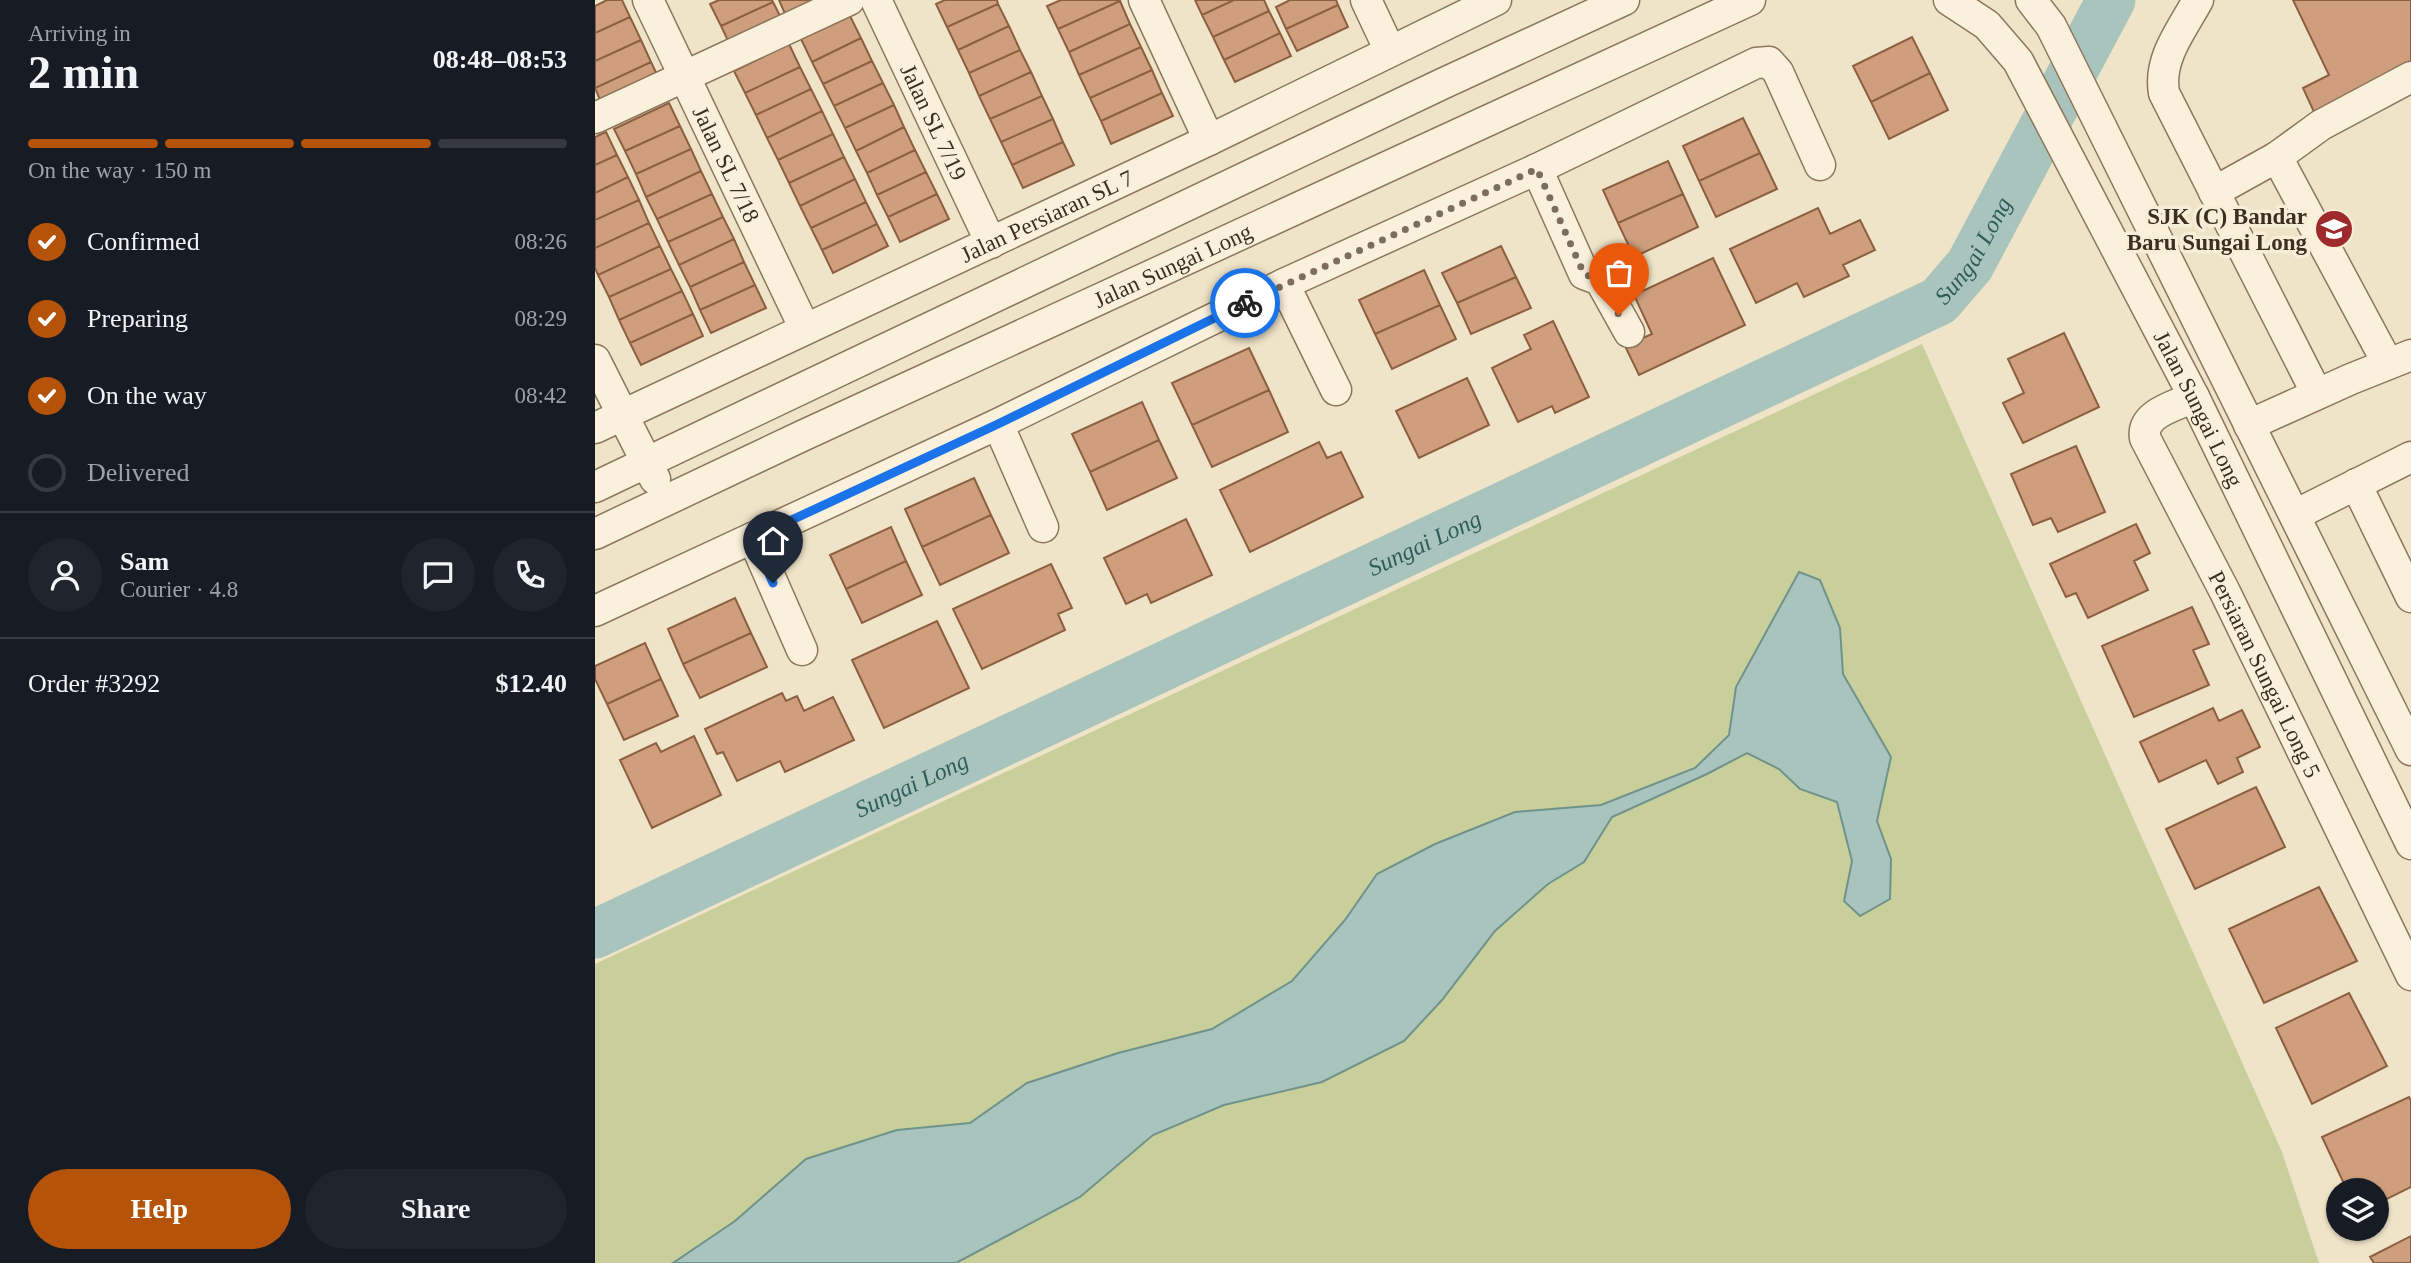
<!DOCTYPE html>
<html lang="en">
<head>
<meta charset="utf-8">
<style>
	body { margin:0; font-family:"Times New Roman",serif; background:#20242c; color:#f1f3f6; height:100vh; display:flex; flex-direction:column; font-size:26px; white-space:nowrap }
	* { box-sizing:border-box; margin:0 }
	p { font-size:23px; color:#9ea1a6 }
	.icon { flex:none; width:38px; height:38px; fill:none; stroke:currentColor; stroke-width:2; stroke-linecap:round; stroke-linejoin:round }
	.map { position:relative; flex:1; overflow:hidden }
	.drawer { display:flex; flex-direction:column; background:#171b24; width:595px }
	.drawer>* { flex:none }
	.controls { position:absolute; left:1731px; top:1178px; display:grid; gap:14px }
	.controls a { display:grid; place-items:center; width:63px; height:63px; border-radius:50%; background:#171b24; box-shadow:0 2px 5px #0004; font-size:35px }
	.pin { position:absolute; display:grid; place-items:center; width:60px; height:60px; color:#fff; margin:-72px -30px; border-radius:50% 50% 50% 0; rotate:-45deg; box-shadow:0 0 7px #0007 }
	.pin .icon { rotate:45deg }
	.courier { position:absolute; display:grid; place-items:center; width:70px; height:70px; margin:-35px; border:5px solid #1a73e8; border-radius:50%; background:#fff; color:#222; box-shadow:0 2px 9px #0007 }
	.head em { font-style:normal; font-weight:600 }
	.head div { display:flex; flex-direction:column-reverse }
	.head { display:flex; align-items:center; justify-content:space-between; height:119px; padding:0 28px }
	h1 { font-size:46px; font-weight:600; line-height:52px }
	.bar { display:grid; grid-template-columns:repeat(4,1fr); gap:10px 7px; align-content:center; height:84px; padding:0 28px }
	.bar i { height:9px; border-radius:5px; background:#363941 }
	.bar .selected { background:#b45309 }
	.bar p { grid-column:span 4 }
	.line { display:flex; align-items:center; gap:18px; padding:0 28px; border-top:2px solid #363941 }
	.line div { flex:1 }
	.round { display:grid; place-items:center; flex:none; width:74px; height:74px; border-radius:37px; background:#20242c }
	ol { padding:0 28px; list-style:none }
	li { display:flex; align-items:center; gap:21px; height:77px }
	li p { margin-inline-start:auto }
	li .icon { padding:7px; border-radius:50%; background:#b45309; color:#fff; stroke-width:4 }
	li:last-child { color:#9ea1a6 }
	li i { width:38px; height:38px; border:4px solid #363941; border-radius:50% }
	.primary-button { display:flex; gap:14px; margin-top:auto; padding:14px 28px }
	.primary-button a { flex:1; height:80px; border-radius:42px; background:#b45309; color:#fff; font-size:28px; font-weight:600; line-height:80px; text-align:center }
	.primary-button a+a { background:#20242c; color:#f1f3f6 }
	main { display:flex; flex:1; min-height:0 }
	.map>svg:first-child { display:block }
</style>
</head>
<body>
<main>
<section class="drawer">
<div class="head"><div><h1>2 min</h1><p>Arriving in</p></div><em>08:48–08:53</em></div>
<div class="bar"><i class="selected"></i><i class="selected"></i><i class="selected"></i><i></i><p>On the way · 150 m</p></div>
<ol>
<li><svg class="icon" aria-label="check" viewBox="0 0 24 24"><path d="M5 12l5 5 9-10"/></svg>Confirmed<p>08:26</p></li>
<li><svg class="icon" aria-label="check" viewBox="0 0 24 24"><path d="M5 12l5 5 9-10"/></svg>Preparing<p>08:29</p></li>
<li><svg class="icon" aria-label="check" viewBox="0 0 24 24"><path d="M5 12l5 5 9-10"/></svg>On the way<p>08:42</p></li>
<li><i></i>Delivered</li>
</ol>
<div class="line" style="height:126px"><a class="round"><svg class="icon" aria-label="person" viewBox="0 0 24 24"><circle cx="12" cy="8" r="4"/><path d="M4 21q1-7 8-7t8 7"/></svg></a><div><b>Sam</b><p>Courier · 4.8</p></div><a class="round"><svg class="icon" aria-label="chat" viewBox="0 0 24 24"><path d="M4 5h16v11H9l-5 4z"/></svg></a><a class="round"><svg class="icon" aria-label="phone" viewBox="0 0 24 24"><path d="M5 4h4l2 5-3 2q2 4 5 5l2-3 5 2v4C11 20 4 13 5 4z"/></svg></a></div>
<div class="line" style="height:91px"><div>Order #3292</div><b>$12.40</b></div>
<div class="primary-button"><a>Help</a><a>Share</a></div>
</section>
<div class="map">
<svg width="1816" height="1263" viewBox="0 0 1816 1263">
	<rect width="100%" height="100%" fill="#f0e4c8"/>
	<path fill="#c9cf9b" d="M 1327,344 L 1687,1152 L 1724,1263 L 0,1263 L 0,964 Z"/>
	<path fill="#a9c4bc" stroke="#6f938a" stroke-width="2" d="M 1204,572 L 1225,580 L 1245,628 L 1248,674 L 1296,757 L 1282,821 L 1296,859 L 1295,899 L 1265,916 L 1249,901 L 1257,861 L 1242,802 L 1205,789 L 1184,769 L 1152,753 L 1112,774 L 1017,817 L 989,862 L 953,884 L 900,931 L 847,1000 L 809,1041 L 727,1082 L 629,1105 L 558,1135 L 485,1197 L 361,1263 L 78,1263 L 140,1221 L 211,1159 L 302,1130 L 375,1123 L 432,1083 L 523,1053 L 617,1029 L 697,981 L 750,920 L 782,874 L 840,844 L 920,812 L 1006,805 L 1100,768 L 1134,735 L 1141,687 Z"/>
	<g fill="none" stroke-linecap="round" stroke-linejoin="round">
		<path stroke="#a9c4bc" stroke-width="49" id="s1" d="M 0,934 L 1344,301 L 1375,265 L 1516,0"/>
	</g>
	<path fill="#cf9f7d" stroke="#8d5f41" stroke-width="2" d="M 12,0 L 27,0 L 35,17 L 0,33 L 0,6 Z
		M 124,0 L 177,0 L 178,2 L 126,26 L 115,4 Z
		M 184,0 L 243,0 L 194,23 Z
		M 350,0 L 402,0 L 403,4 L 352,27 L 341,4 Z
		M 466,0 L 524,0 L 525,1 L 463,29 L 452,6 Z
		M 600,0 L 639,0 L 607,15 Z
		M 639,0 L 669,0 L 674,11 L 618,37 L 607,15 Z
		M 695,0 L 741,0 L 743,5 L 691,29 L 681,7 Z
		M 1698,0 L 1816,0 L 1816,72 L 1745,99 L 1719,112 L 1708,88 L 1734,75 Z
		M 525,1 L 535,24 L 474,52 L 463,29 Z
		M 178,2 L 189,24 L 137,49 L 126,26 Z
		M 403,4 L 414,26 L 363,50 L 352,27 Z
		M 743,5 L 753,27 L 702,51 L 691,29 Z
		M 674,11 L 685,33 L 629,60 L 618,37 Z
		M 255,16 L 266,38 L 217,62 L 206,39 Z
		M 35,17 L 46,40 L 0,61 L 0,33 Z
		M 535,24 L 546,47 L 484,75 L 474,52 Z
		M 414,26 L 425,50 L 374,73 L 363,50 Z
		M 685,33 L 696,56 L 640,82 L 629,60 Z
		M 1317,37 L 1335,73 L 1276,102 L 1258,66 Z
		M 266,38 L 277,61 L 228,84 L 217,62 Z
		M 46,40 L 56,62 L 0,88 L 0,61 Z
		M 194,44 L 205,67 L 150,93 L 139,71 Z
		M 546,47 L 557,70 L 495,98 L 484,75 Z
		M 425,50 L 436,72 L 384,96 L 374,73 Z
		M 277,61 L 288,83 L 239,106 L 228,84 Z
		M 56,62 L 67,85 L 10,112 L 0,88 Z
		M 205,67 L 216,89 L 161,115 L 150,93 Z
		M 557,70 L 567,93 L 506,121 L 495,98 Z
		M 436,72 L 447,96 L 395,119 L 384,96 Z
		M 1335,73 L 1353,110 L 1294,139 L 1276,102 Z
		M 288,83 L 299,105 L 250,128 L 239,106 Z
		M 216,89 L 227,111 L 172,138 L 161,115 Z
		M 567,93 L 578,116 L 516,144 L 506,121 Z
		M 447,96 L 458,119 L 406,142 L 395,119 Z
		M 74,103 L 85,126 L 30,151 L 19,129 Z
		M 299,105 L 309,127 L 261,151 L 250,128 Z
		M 227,111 L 238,134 L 183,160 L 172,138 Z
		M 1148,118 L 1165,153 L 1104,181 L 1088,146 Z
		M 458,119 L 468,142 L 417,165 L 406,142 Z
		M 85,126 L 96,149 L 41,174 L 30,151 Z
		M 309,127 L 320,150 L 272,173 L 261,151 Z
		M 11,132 L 22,155 L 0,165 L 0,137 Z
		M 238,134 L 249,157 L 194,183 L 183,160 Z
		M 468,142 L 479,165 L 428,188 L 417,165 Z
		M 96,149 L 106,171 L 51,197 L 41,174 Z
		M 320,150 L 331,172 L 282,195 L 272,173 Z
		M 1165,153 L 1182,189 L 1121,217 L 1104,181 Z
		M 22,155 L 33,177 L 0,193 L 0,165 Z
		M 249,157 L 260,179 L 205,206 L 194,183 Z
		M 1073,161 L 1088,194 L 1023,223 L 1008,190 Z
		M 106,171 L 117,194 L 62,219 L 51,197 Z
		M 331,172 L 342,194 L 293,217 L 282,195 Z
		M 33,177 L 44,200 L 0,220 L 0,193 Z
		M 260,179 L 271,202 L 216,228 L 205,206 Z
		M 117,194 L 128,217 L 73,242 L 62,219 Z
		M 342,194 L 354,219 L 305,242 L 293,217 Z
		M 1088,194 L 1103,227 L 1039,257 L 1023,223 Z
		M 44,200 L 54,223 L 0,248 L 0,220 Z
		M 271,202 L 282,224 L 227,250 L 216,228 Z
		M 1223,208 L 1235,234 L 1265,220 L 1280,250 L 1248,265 L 1254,276 L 1209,297 L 1202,283 L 1161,303 L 1135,249 Z
		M 128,217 L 139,239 L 84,265 L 73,242 Z
		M 54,223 L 65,246 L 3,275 L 0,268 L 0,248 Z
		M 282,224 L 293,246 L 238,273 L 227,250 Z
		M 139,239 L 149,262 L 95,287 L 84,265 Z
		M 65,246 L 76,269 L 14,297 L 3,275 Z
		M 906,246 L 921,277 L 862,303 L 847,273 Z
		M 1118,258 L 1150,325 L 1044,375 L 1030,346 L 1057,334 L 1039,295 Z
		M 149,262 L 160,285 L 105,310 L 95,287 Z
		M 76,269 L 87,291 L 24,320 L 14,297 Z
		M 829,270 L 845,305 L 780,334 L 764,300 Z
		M 921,277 L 936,308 L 876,334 L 862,303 Z
		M 160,285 L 171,308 L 116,333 L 105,310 Z
		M 87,291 L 98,314 L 35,343 L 24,320 Z
		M 845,305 L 861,339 L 797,369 L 780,334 Z
		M 98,314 L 108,336 L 46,365 L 35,343 Z
		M 958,321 L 994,397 L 960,413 L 957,406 L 923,422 L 897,368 L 936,349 L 929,335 Z
		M 1469,333 L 1504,407 L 1428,443 L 1408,403 L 1429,393 L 1413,359 Z
		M 654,348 L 674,390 L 597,425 L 577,383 Z
		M 872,378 L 894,425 L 824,458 L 801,411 Z
		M 674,390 L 693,432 L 617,467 L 597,425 Z
		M 547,402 L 564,440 L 495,472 L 477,434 Z
		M 564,440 L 582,478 L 512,510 L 495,472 Z
		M 724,442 L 732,458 L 746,452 L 768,497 L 655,552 L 625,490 Z
		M 1481,446 L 1510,512 L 1463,532 L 1456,518 L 1438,525 L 1416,474 Z
		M 379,478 L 396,515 L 327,547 L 310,509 Z
		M 396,515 L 414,553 L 345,585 L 327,547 Z
		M 591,519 L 617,575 L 556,603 L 552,594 L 531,604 L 509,558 Z
		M 1541,524 L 1555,553 L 1539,561 L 1553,590 L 1493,618 L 1481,593 L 1471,597 L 1455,564 Z
		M 296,527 L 311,561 L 251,589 L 235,555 Z
		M 311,561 L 327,595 L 267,623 L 251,589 Z
		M 456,564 L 477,608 L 463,614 L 470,630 L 387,669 L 358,609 Z
		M 140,598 L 156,633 L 88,664 L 73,629 Z
		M 1597,607 L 1614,644 L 1598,650 L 1614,685 L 1539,717 L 1507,646 Z
		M 342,621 L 374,688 L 289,728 L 257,660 Z
		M 156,633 L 172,667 L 105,698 L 88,664 Z
		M 50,643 L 66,679 L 12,704 L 0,679 L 0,666 Z
		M 66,679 L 83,716 L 29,740 L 12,704 Z
		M 187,693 L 191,701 L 202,696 L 209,711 L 238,697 L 259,740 L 190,772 L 185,761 L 142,781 L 128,752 L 122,754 L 110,729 Z
		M 1618,708 L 1624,721 L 1647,710 L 1665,747 L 1642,758 L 1648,772 L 1623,784 L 1611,760 L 1564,782 L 1545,742 Z
		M 99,736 L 126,795 L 57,828 L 25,760 L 61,743 L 66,752 Z
		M 1661,787 L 1690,847 L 1600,889 L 1571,829 Z
		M 1724,887 L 1762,961 L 1669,1003 L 1634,929 Z
		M 1754,993 L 1792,1066 L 1717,1104 L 1681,1028 Z
		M 1814,1097 L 1816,1101 L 1816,1187 L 1782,1204 L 1782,1190 L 1752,1190 L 1727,1137 Z
		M 1816,1236 L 1816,1263 L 1779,1263 L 1775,1257 Z"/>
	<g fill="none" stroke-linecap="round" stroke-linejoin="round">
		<defs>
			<g id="minor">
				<path id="s2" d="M 53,0 L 210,329"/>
				<path id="s3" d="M 281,0 L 396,243"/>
				<path d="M 549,0 L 614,140"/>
				<path d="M 771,0 L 795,51"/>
				<path id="s4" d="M 1354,0 L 1392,25 L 1423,61 L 1599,397 L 1816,844"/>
				<path d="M 1436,0 L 1456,26 L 1816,750"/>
				<path d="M 1603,0 C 1587,30 1563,58 1569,93 L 1722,394"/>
				<path d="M 0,118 L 254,0"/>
				<path d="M 942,169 L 989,274 L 1005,280 L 1034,332"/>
				<path d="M 1619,192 L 1682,157"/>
				<path d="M 689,284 L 741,390"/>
				<path d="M 0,360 L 60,479"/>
				<path d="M 1793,364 L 1682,157 L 1726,125 L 1816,77"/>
				<path id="s5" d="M 1599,397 C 1581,406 1546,413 1550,438 L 1630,592 L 1816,975"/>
				<path d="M 403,424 L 448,527"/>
				<path d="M 1654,425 L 1756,379 L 1816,355"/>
				<path id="s6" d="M 0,428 L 614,140 L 901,0"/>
				<path d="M 1761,484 L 1816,597"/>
				<path d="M 0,487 L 847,84 L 1029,0"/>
				<path d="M 1700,515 L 1816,457"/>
				<path id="s7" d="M 0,534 L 207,436 L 1155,0"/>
				<path d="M 158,538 L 207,650"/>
				<path d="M 0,611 L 403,424 L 689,284 L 942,169 L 1161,63 L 1174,62 L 1183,72 L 1225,165"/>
			</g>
		</defs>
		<use href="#minor" stroke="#8d765c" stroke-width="33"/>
		<use href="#minor" stroke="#faf1dc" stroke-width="30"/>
	</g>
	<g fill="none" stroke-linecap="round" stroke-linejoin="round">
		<path stroke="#7c6e5b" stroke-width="7" stroke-dasharray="0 12.6" d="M 650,303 L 942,169 L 989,274 L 1005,280 L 1024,315"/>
		<path stroke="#1a73e8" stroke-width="9" d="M 178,583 L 158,538 L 403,424 L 650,303"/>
	</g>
	<defs>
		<symbol id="school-disc" viewBox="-11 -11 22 22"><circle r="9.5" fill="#9e2a2b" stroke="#f7eed8"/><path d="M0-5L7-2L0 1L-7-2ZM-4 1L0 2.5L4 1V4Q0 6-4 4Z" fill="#fff"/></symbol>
	</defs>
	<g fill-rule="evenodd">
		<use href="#school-disc" x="1717" y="207" width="44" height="44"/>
	</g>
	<g text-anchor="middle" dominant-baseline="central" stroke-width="7" stroke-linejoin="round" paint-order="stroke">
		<g font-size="23" fill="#3d2e20" stroke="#f7eed8">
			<text stroke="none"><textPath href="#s3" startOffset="135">Jalan SL 7/19</textPath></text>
			<text stroke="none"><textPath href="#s2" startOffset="182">Jalan SL 7/18</textPath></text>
			<text stroke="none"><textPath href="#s6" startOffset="499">Jalan Persiaran SL 7</textPath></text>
			<text stroke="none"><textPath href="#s7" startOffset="637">Jalan Sungai Long</textPath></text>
			<text stroke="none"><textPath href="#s4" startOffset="485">Jalan Sungai Long</textPath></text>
			<text stroke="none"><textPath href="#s5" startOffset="334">Persiaran Sungai Long 5</textPath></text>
		</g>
		<g font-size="23" font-weight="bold" fill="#3d2e20" stroke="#f7eed8" text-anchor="end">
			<text x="1712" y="216">SJK (C) Bandar<tspan x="1712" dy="26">Baru Sungai Long</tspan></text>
		</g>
		<g font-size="24" font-style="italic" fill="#2f5d5a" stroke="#f7eed8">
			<text stroke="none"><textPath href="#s1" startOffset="1547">Sungai Long</textPath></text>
			<text stroke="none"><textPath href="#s1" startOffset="917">Sungai Long</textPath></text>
			<text stroke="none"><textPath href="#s1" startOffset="350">Sungai Long</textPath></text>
		</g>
	</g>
</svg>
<div class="controls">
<a><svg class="icon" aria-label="layers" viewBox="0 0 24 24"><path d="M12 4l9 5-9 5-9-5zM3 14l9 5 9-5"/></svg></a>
</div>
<div class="pin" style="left:1024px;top:315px;background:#ea580c"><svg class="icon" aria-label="bag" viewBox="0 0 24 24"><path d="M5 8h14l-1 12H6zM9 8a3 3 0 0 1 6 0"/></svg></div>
<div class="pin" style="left:178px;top:583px;background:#1f2937"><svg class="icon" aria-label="home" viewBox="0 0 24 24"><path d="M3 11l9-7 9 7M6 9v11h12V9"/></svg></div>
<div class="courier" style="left:650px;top:303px"><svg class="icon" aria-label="bike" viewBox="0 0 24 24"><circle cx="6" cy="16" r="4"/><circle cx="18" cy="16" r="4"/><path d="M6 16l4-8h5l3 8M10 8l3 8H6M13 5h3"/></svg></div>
</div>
</main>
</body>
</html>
